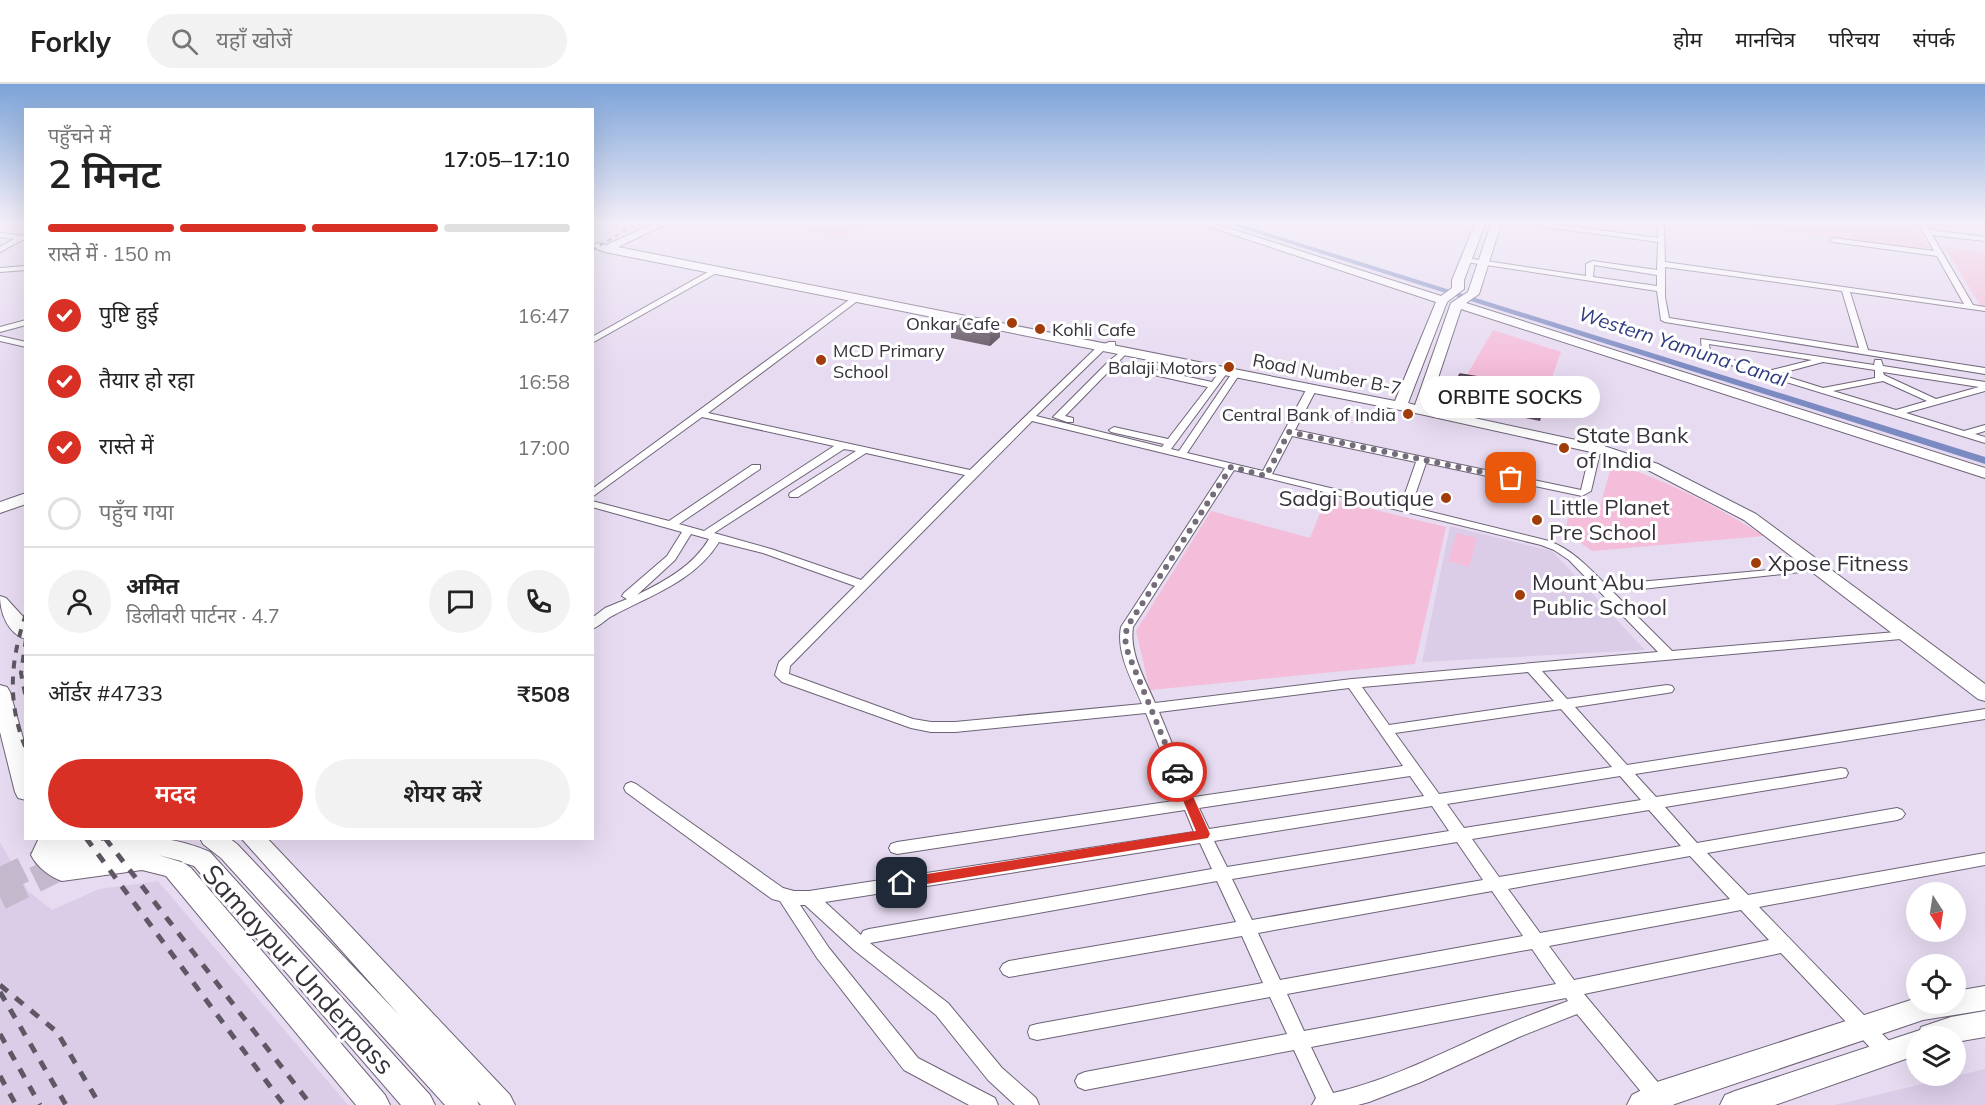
<!DOCTYPE html>
<html lang="hi">
<head>
<meta charset="utf-8">
<style>
	body { margin:0; font-family:Mulish,"Noto Sans Devanagari",sans-serif; background:#f2f2f2; color:#222; height:100vh; display:flex; flex-direction:column; font-size:22px; white-space:nowrap }
	* { box-sizing:border-box; margin:0 }
	p { font-size:20px; color:#767676 }
	.icon { flex:none; width:33px; height:33px; fill:none; stroke:currentColor; stroke-width:2; stroke-linecap:round; stroke-linejoin:round }
	.map { position:relative; flex:1; overflow:hidden }
	.details { position:absolute; left:24px; top:24px; width:570px; height:732px; display:flex; flex-direction:column; background:#fff; border-radius:0px; box-shadow:0 6px 24px #0002 }
	.details>* { flex:none }
	.needle { width:39px; rotate:168deg }
	.tools { position:absolute; left:1906px; top:798px; display:grid; gap:12px }
	.tools a { display:grid; place-items:center; width:60px; height:60px; border-radius:50%; background:#fff; box-shadow:0 6px 24px #0002; font-size:30px }
	.pin { position:absolute; display:grid; place-items:center; width:51px; height:51px; color:#fff; margin:-26px; border-radius:12px; box-shadow:0 3px 9px #0006 }
	.courier { position:absolute; display:grid; place-items:center; width:60px; height:60px; margin:-30px; border:4px solid #d93025; border-radius:50%; background:#fff; color:#222; box-shadow:0 2px 8px #0007 }
	.bubble { position:absolute; height:42px; border-radius:21px; background:#fff; box-shadow:0 6px 24px #0002; font-size:20px; font-weight:600; line-height:42px; text-align:center }
	.headline em { font-style:normal; font-weight:600 }
	.headline div { display:flex; flex-direction:column-reverse }
	.headline { display:flex; align-items:center; justify-content:space-between; height:102px; padding:0 24px }
	h1 { font-size:39px; font-weight:600; line-height:45px }
	.bar { display:grid; grid-template-columns:repeat(4,1fr); gap:9px 6px; align-content:center; height:72px; padding:0 24px }
	.bar i { height:8px; border-radius:4px; background:#e0e0e0 }
	.bar .current { background:#d93025 }
	.bar p { grid-column:span 4 }
	.line { display:flex; align-items:center; gap:15px; padding:0 24px; border-top:2px solid #e0e0e0 }
	.line div { flex:1 }
	.round { display:grid; place-items:center; flex:none; width:63px; height:63px; border-radius:32px; background:#f2f2f2 }
	ol { padding:0 24px; list-style:none }
	li { display:flex; align-items:center; gap:18px; height:66px }
	li p { margin-inline-start:auto }
	li .icon { padding:6px; border-radius:50%; background:#d93025; color:#fff; stroke-width:4 }
	li:last-child { color:#767676 }
	li i { width:33px; height:33px; border:3px solid #e0e0e0; border-radius:50% }
	.primary-button { display:flex; gap:12px; margin-top:auto; padding:12px 24px }
	.primary-button a { flex:1; height:69px; border-radius:36px; background:#d93025; color:#fff; font-size:24px; font-weight:600; line-height:69px; text-align:center }
	.primary-button a+a { background:#f2f2f2; color:#222 }
	header { display:flex; align-items:center; gap:36px; box-sizing:border-box; height:84px; padding:0 30px; background:#fff; border-bottom:2px solid #e0e0e0 }
	header strong { font-size:28px }
	nav { display:flex; gap:33px; margin-inline-start:auto; font-size:21px }
	.search { width:420px; height:54px; background:#f2f2f2; display:flex; align-items:center; gap:15px; box-sizing:border-box; padding:0 21px; border-radius:33px; color:#767676; font-size:22px }
	.map>svg:first-child { display:block }
</style>
</head>
<body>
<header>
<strong>Forkly</strong>
<div class="search"><svg class="icon" aria-label="search" viewBox="0 0 24 24"><circle cx="10" cy="10" r="6"/><path d="M15 15l6 6"/></svg>यहाँ खोजें</div>
<nav><a>होम</a><a>मानचित्र</a><a>परिचय</a><a>संपर्क</a></nav>
</header>
<div class="map">
<svg width="1985" height="1021" viewBox="0 0 1985 1021">
	<rect width="100%" height="100%" fill="#e7dbf1"/>
	<path fill="#dbcde8" d="M 1450,442 L 1552,467 L 1645,566 L 1422,578 Z
		M 0,758 L 28,807 L 52,826 L 99,805 L 158,797 L 348,1021 L 0,1021 Z
		M 1985,985 L 1985,1021 L 1835,1021 Z"/>
	<path fill="#f4bdd9" d="M 815,140 L 866,140 L 842,154 L 803,146 Z
		M 1726,140 L 1916,140 L 1930,166 Z
		M 1944,163 L 1985,168 L 1985,222 L 1981,222 Z
		M 1493,246 L 1561,268 L 1543,318 L 1460,303 Z
		M 1612,379 C 1666,396 1716,422 1764,452 L 1592,467 L 1565,448 L 1571,420 L 1599,427 Z
		M 1326,414 L 1446,443 L 1415,580 L 1150,606 L 1136,547 L 1211,427 L 1310,454 Z
		M 1457,449 L 1477,454 L 1469,483 L 1448,477 Z"/>
	<g fill="none" stroke-linecap="round" stroke-linejoin="round">
		<path fill="#7b8ac1" fill-rule="evenodd" d="M 1228,140 L 1239,140 L 1985,373 L 1985,380 Z"/>
		<path stroke="#c4b9cc" stroke-width="26" stroke-dasharray="26 13" stroke-linecap="butt" d="M 0,797 L 53,771
			M 0,813 L 65,781"/>
		<defs>
			<path id="street" d="M 1535,140 L 1552,140 L 1658,154 L 1658,140 L 1664,140 L 1665,178 L 1964,220 L 1937,172 L 1833,158 L 1830,156 L 1833,154 L 1934,167 L 1919,140 L 1925,140 L 1929,146 L 1985,153 L 1985,157 L 1932,151 L 1973,221 L 1985,223 L 1985,227 L 1850,208 L 1868,266 L 1985,284 L 1985,290 L 1665,238 L 1661,236 L 1657,207 L 1466,178 L 1462,176 L 1466,174 L 1586,192 L 1586,180 L 1593,177 L 1657,186 L 1658,158 L 1538,142 ZM 1594,181 L 1657,191 L 1657,202 L 1593,193 ZM 1665,183 L 1842,207 L 1859,264 L 1669,234 L 1665,213 Z
				M 0,149 L 26,152 L 26,156 L 22,156 L 0,168 L 0,163 L 14,155 L 0,153 Z
				M 26,182 L 26,186 L 0,188 L 0,184 Z
				M 713,185 L 720,187 L 592,259 L 592,253 Z
				M 853,213 L 860,215 L 708,329 L 970,386 L 1097,263 L 1109,258 L 1115,258 L 1115,262 L 1103,267 L 1036,332 L 1162,363 L 1164,360 L 1111,348 L 1109,346 L 1114,343 L 1168,355 L 1208,303 L 1114,282 L 1065,332 L 1073,334 L 1073,338 L 1067,338 L 1053,333 L 1109,277 L 1123,266 L 1127,269 L 1118,278 L 1212,298 L 1220,287 L 1227,289 L 1171,365 L 1179,367 L 1232,289 L 1238,289 L 1239,291 L 1187,369 L 1263,387 L 1306,306 L 1311,303 L 1316,306 L 1295,346 L 1581,406 L 1591,364 L 1593,362 L 1599,362 L 1601,364 L 1591,407 L 1582,412 L 1426,379 L 1411,423 L 1549,457 C 1573,466 1588,483 1606,501 L 1823,481 L 1825,483 L 1823,485 L 1819,486 L 1613,508 L 1672,567 L 1908,547 L 1912,548 L 1914,551 L 1912,554 L 1542,587 L 1567,615 L 1667,601 L 1672,602 L 1674,605 L 1672,608 L 1667,609 L 1575,623 L 1627,681 L 1985,625 L 1985,635 L 1635,690 L 1656,713 L 1841,684 L 1846,685 L 1848,689 L 1846,693 L 1841,694 L 1665,723 L 1697,759 L 1897,724 L 1902,726 L 1905,730 L 1902,734 L 1897,736 L 1707,769 L 1748,811 L 1985,769 L 1985,781 L 1759,823 L 1894,962 L 1896,968 L 1894,974 L 1887,977 L 1880,974 L 1781,869 L 1584,910 L 1671,1014 L 1674,1021 L 1652,1021 L 1577,930 L 1519,953 L 1421,998 L 1369,1018 L 1358,1021 L 1312,1021 L 1316,1014 L 1294,966 L 1085,1006 L 1078,1003 L 1075,997 L 1078,991 L 1085,988 L 1287,950 L 1270,913 L 1037,956 L 1030,954 L 1028,948 L 1030,942 L 1037,940 L 1263,899 L 1242,852 L 1009,893 L 1003,890 L 1000,885 L 1003,880 L 1009,877 L 1236,838 L 1217,797 L 870,859 L 948,919 L 1002,984 L 1036,1014 L 1039,1021 L 1015,1021 L 988,996 L 936,931 L 854,866 L 805,821 L 800,821 L 829,864 L 918,974 L 995,1014 L 998,1021 L 969,1021 L 904,986 L 817,874 L 780,817 L 772,815 L 626,708 L 624,704 L 626,700 L 631,698 L 636,700 L 783,804 L 794,807 L 809,807 L 1194,748 L 1185,726 L 897,770 L 891,768 L 889,764 L 891,760 L 897,758 L 1180,716 L 1146,629 L 955,648 L 931,648 L 911,644 L 782,598 L 775,591 L 779,578 L 855,502 L 763,469 L 719,458 C 695,497 651,511 612,532 C 605,536 600,542 592,545 L 592,534 L 605,524 L 627,515 L 622,512 L 624,509 L 667,472 L 682,448 L 592,423 L 592,417 L 669,437 L 752,381 L 760,381 L 760,385 L 679,440 L 704,447 L 834,362 L 702,333 L 592,413 L 592,405 ZM 1032,337 L 1225,384 L 1121,543 C 1116,569 1132,596 1142,620 L 955,638 L 931,638 L 913,635 L 789,590 L 790,582 ZM 1292,352 L 1416,378 L 1401,421 L 1272,390 ZM 844,365 L 856,367 L 790,409 L 789,411 L 790,413 L 798,413 L 866,369 L 965,391 L 861,496 L 771,465 L 714,449 ZM 1234,386 L 1541,461 L 1554,466 L 1569,476 L 1658,568 L 1352,595 L 1155,619 C 1145,595 1129,569 1133,543 ZM 691,450 L 709,455 C 693,482 665,497 637,511 L 675,476 ZM 1528,588 L 1554,617 L 1389,641 L 1362,603 ZM 1349,604 L 1403,682 L 1194,713 L 1159,628 ZM 1561,625 L 1612,683 L 1439,710 L 1395,649 ZM 1410,692 L 1424,712 L 1209,745 L 1199,724 ZM 1620,692 L 1641,716 L 1464,744 L 1447,720 ZM 1432,722 L 1449,747 L 1227,783 L 1214,757 ZM 1649,726 L 1681,762 L 1499,793 L 1472,755 ZM 1457,758 L 1483,796 L 1252,836 L 1232,795 ZM 1200,759 L 1212,785 L 869,845 L 863,847 L 861,851 L 825,818 ZM 1690,772 L 1730,815 L 1540,849 L 1508,805 ZM 1492,807 L 1523,852 L 1280,896 L 1258,849 ZM 1741,826 L 1769,856 L 1574,896 L 1549,862 ZM 1532,865 L 1556,900 L 1304,947 L 1287,910 ZM 1566,914 L 1568,917 C 1544,926 1519,935 1496,945 C 1442,969 1390,996 1333,1009 L 1311,963 Z
				M 26,236 L 26,241 L 0,248 L 0,243 Z
				M 0,252 L 26,258 L 26,263 L 0,257 Z
				M 1701,255 L 1874,281 L 1875,276 L 1881,276 L 1883,282 L 1985,298 L 1985,307 L 1906,329 L 1964,347 L 1985,341 L 1985,347 L 1975,350 L 1985,353 L 1985,359 L 1708,274 L 1702,269 ZM 1709,260 L 1812,276 L 1768,287 L 1714,270 L 1710,268 ZM 1823,278 L 1875,286 L 1875,294 L 1823,304 L 1778,290 ZM 1883,288 L 1979,303 L 1936,315 L 1884,291 ZM 1883,297 L 1927,317 L 1896,326 L 1833,307 Z"/>
			<path id="secondary" d="M 653,140 L 666,140 L 618,163 L 1395,317 L 1436,218 L 1201,140 L 1216,140 L 1441,212 L 1452,204 L 1452,196 L 1475,140 L 1485,140 L 1464,196 L 1464,205 L 1447,218 L 1408,319 L 1415,321 L 1451,219 L 1468,208 L 1491,140 L 1501,140 L 1479,210 L 1466,219 L 1985,384 L 1985,394 L 1461,225 L 1428,324 L 1604,362 L 1658,380 L 1756,430 L 1985,600 L 1985,617 L 1978,615 L 1744,436 L 1648,386 L 1600,370 L 1420,330 L 605,168 L 592,163 L 597,159 L 606,161 Z
				M 26,409 L 26,420 L 0,429 L 0,418 Z
				M 0,512 L 6,514 L 26,536 L 26,555 C 8,550 0,529 0,512 Z
				M 0,601 L 7,603 L 10,608 L 26,665 L 26,716 L 18,714 L 15,708 L 0,648 Z
				M 39,754 L 102,754 L 101,757 C 137,749 177,753 210,768 L 430,1011 L 435,1021 L 401,1021 L 194,782 L 158,771 L 181,777 L 191,784 L 385,1011 L 390,1021 L 356,1021 L 166,792 L 142,786 L 62,797 C 50,793 37,783 31,771 Z
				M 200,754 L 229,754 L 237,760 L 400,932 L 241,754 L 267,754 L 510,1011 L 515,1021 L 481,1021 L 477,1017 L 479,1021 L 445,1021 L 221,774 L 203,760 Z
				M 1985,902 L 1985,926 L 1923,936 L 1672,1021 L 1627,1021 L 1632,1011 L 1657,998 L 1917,914 L 1917,920 L 1956,920 L 1956,907 Z
				M 1985,927 L 1985,953 L 1956,958 L 1956,952 L 1917,952 L 1917,971 L 1775,1021 L 1720,1021 L 1725,1011 L 1735,1007 L 1920,946 L 1921,943 L 1951,933 Z"/>
		</defs>
		<use href="#street" stroke="#6d6376" stroke-width="2"/>
		<use href="#secondary" stroke="#6d6376" stroke-width="2"/>
		<use href="#street" fill="#fff" fill-rule="evenodd"/>
		<use href="#secondary" fill="#fff" fill-rule="evenodd"/>
		<path stroke="#5f5864" stroke-width="2" stroke-dasharray="4.5 4.5" stroke-linecap="butt" d="M 592,166 L 636,140"/>
		<path stroke="#5f5864" stroke-width="4" stroke-dasharray="8 8" stroke-linecap="butt" d="M 26,530 C 10,577 7,619 26,665
			M 26,555 L 21,589 L 26,615"/>
		<path stroke="#5f5864" stroke-width="5" stroke-dasharray="10 10" stroke-linecap="butt" d="M 86,754 L 284,1021
			M 105,754 L 311,1021
			M 0,901 L 57,948 L 100,1021
			M 0,908 L 66,1021
			M 0,950 L 40,1021
			M 0,992 L 16,1021"/>
	</g>
	<path fill="#5d4e5c" d="M 951,243 L 1000,253 L 990,262 L 951,254 Z
		M 1453,302 L 1545,321 L 1540,337 L 1448,318 Z"/>
	<path fill="#4c404b" d="M 1000,242 L 1000,253 L 990,262 L 990,251 Z"/>
	<path fill="#6c5b6b" stroke="#4c404b" stroke-width="1.5" d="M 962,234 L 1000,242 L 990,251 L 951,243 Z
		M 1460,290 L 1548,304 L 1545,321 L 1453,302 Z"/>
	<linearGradient id="sky" x2="0" y2="1"><stop stop-color="#7ca3d8"/><stop offset="0.49" stop-color="#f4eff9"/><stop offset="1" stop-color="#f4eff9" stop-opacity="0"/></linearGradient>
	<rect width="1985" height="283" fill="url(#sky)"/>
	<path fill="#d93025" d="M 1177,684 L 1182,688 L 1210,750 L 1208,754 L 902,804 L 895,799 L 902,794 L 1196,747 L 1171,688 Z"/>
	<g fill="none" stroke-linecap="round" stroke-linejoin="round">
		<path stroke="#746c7a" stroke-width="6" stroke-dasharray="0 10.8" d="M 1177,688 L 1128,569 L 1125,555 L 1127,543 L 1231,383 L 1266,392 L 1289,348 L 1511,394"/>
	</g>
	<g fill="#a13d0b" stroke="#fff" stroke-width="2">
		<circle cx="1012" cy="239" r="6"/>
		<circle cx="1040" cy="245" r="6"/>
		<circle cx="821" cy="276" r="6"/>
		<circle cx="1229" cy="283" r="6"/>
		<circle cx="1408" cy="330" r="6"/>
		<circle cx="1564" cy="364" r="6"/>
		<circle cx="1446" cy="414" r="6"/>
		<circle cx="1537" cy="436" r="6"/>
		<circle cx="1756" cy="479" r="6"/>
		<circle cx="1520" cy="511" r="6"/>
	</g>
	<g text-anchor="middle" dominant-baseline="central" stroke-width="6" stroke-linejoin="round" paint-order="stroke">
		<g font-size="18" fill="#36313a" stroke="#fff" text-anchor="end">
			<text x="1000" y="239">Onkar Cafe</text>
			<text x="1052" y="245" text-anchor="start">Kohli Cafe</text>
			<text x="833" y="266" text-anchor="start">MCD Primary<tspan x="833" dy="21">School</tspan></text>
			<text x="1217" y="283">Balaji Motors</text>
			<text x="1396" y="330">Central Bank of India</text>
		</g>
		<g font-size="18" fill="#36313a" stroke="#fff">
			<text transform="translate(1327 290) rotate(11)">Road Number B-7</text>
		</g>
		<g font-size="20" font-style="italic" fill="#2f3b7f" stroke="#fff">
			<text transform="translate(1683 262) rotate(18)">Western Yamuna Canal</text>
		</g>
		<g font-size="22" fill="#36313a" stroke="#fff" text-anchor="start">
			<text x="1576" y="351">State Bank<tspan x="1576" dy="25">of India</tspan></text>
			<text x="1434" y="414" text-anchor="end">Sadgi Boutique</text>
			<text x="1549" y="423">Little Planet<tspan x="1549" dy="25">Pre School</tspan></text>
			<text x="1768" y="479">Xpose Fitness</text>
			<text x="1532" y="498">Mount Abu<tspan x="1532" dy="25">Public School</tspan></text>
		</g>
		<g font-size="27" fill="#36313a" stroke="#fff">
			<text transform="translate(299 885) rotate(48)">Samaypur Underpass</text>
		</g>
	</g>
</svg>
<div class="tools">
<a><svg class="needle" viewBox="-14 -14 28 28"><path d="M0-13l5 13h-10z" fill="#e53935"/><path d="M0 13l5-13h-10z" fill="#767676"/></svg></a>
<a><svg class="icon" aria-label="locate" viewBox="0 0 24 24"><circle cx="12" cy="12" r="6"/><path d="M12 2v4M12 18v4M2 12h4M18 12h4"/></svg></a>
<a><svg class="icon" aria-label="layers" viewBox="0 0 24 24"><path d="M12 4l9 5-9 5-9-5zM3 14l9 5 9-5"/></svg></a>
</div>
<div class="pin" style="left:1511px;top:394px;background:#ea580c"><svg class="icon" aria-label="bag" viewBox="0 0 24 24"><path d="M5 8h14l-1 12H6zM9 8a3 3 0 0 1 6 0"/></svg></div>
<div class="pin" style="left:902px;top:799px;background:#1f2937"><svg class="icon" aria-label="home" viewBox="0 0 24 24"><path d="M3 11l9-7 9 7M6 9v11h12V9"/></svg></div>
<div class="courier" style="left:1177px;top:688px"><svg class="icon" aria-label="car" viewBox="0 0 24 24"><path d="M5 17H2v-5l4-1 3-4h7l3 4 3 1v5h-3M9 17h6M6 11h13"/><circle cx="7" cy="17" r="2"/><circle cx="17" cy="17" r="2"/></svg></div>
<div class="bubble" style="left:1420px;top:292px;width:180px">ORBITE SOCKS</div>
<section class="details">
<div class="headline"><div><h1>2 मिनट</h1><p>पहुँचने में</p></div><em>17:05–17:10</em></div>
<div class="bar"><i class="current"></i><i class="current"></i><i class="current"></i><i></i><p>रास्ते में · 150 m</p></div>
<ol>
<li><svg class="icon" aria-label="check" viewBox="0 0 24 24"><path d="M5 12l5 5 9-10"/></svg>पुष्टि हुई<p>16:47</p></li>
<li><svg class="icon" aria-label="check" viewBox="0 0 24 24"><path d="M5 12l5 5 9-10"/></svg>तैयार हो रहा<p>16:58</p></li>
<li><svg class="icon" aria-label="check" viewBox="0 0 24 24"><path d="M5 12l5 5 9-10"/></svg>रास्ते में<p>17:00</p></li>
<li><i></i>पहुँच गया</li>
</ol>
<div class="line" style="height:108px"><a class="round"><svg class="icon" aria-label="person" viewBox="0 0 24 24"><circle cx="12" cy="8" r="4"/><path d="M4 21q1-7 8-7t8 7"/></svg></a><div><b>अमित</b><p>डिलीवरी पार्टनर · 4.7</p></div><a class="round"><svg class="icon" aria-label="chat" viewBox="0 0 24 24"><path d="M4 5h16v11H9l-5 4z"/></svg></a><a class="round"><svg class="icon" aria-label="phone" viewBox="0 0 24 24"><path d="M5 4h4l2 5-3 2q2 4 5 5l2-3 5 2v4C11 20 4 13 5 4z"/></svg></a></div>
<div class="line" style="height:78px"><div>ऑर्डर #4733</div><b>₹508</b></div>
<div class="primary-button"><a>मदद</a><a>शेयर करें</a></div>
</section>
</div>
</body>
</html>
